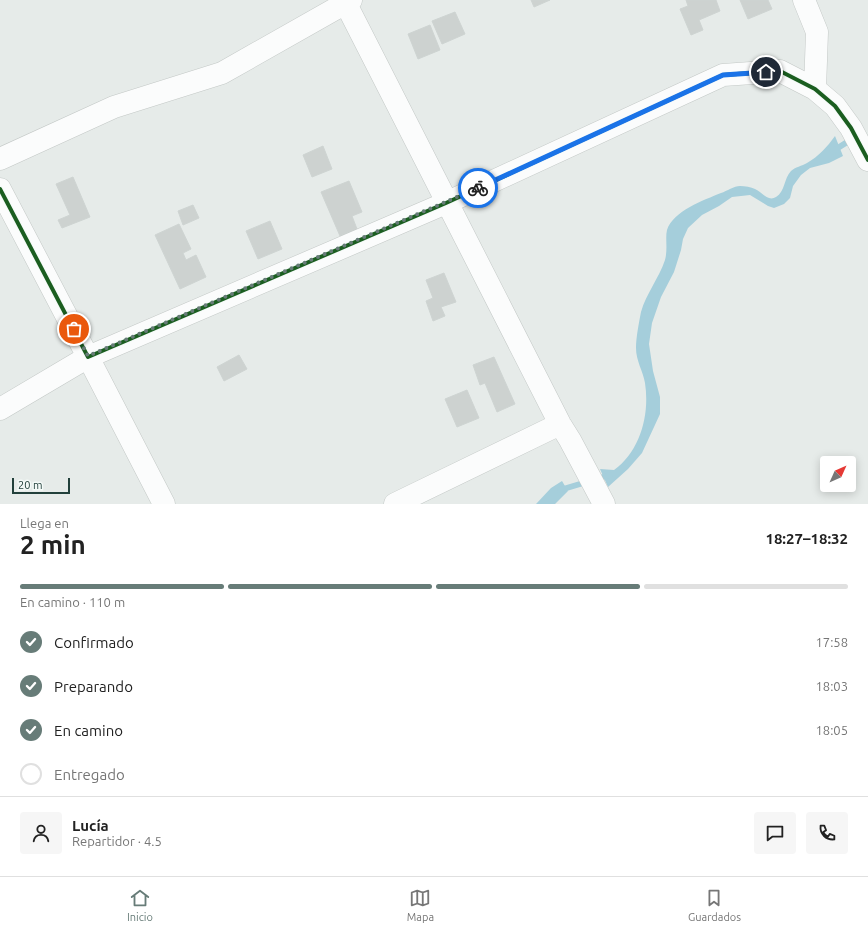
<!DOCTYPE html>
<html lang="es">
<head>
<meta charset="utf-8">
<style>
	body { margin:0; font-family:Ubuntu,sans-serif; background:#f6f6f6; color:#222; height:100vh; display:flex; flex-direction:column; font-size:15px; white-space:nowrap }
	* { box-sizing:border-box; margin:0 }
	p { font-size:13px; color:#767676 }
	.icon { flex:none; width:22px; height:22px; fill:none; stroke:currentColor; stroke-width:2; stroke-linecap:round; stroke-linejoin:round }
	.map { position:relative; height:504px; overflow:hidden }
	.drawer { display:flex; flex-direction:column; background:#fff; flex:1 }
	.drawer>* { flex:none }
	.needle { width:26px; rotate:45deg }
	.fabs { position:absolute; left:820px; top:456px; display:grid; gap:8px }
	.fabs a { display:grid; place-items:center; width:36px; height:36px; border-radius:4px; background:#fff; box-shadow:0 2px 10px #0003; font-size:20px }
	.scale { position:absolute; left:12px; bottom:10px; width:58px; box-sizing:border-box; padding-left:4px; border:2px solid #22403b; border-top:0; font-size:11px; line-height:14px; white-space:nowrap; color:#22403b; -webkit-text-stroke:3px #f4faf8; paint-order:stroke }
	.pin { position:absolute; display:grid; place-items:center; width:34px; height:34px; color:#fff; margin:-17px; border:2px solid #fff; border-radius:50%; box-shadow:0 1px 4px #0007 }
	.courier { position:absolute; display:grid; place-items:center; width:40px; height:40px; margin:-20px; border:3px solid #1a73e8; border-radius:50%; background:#fff; color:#222; box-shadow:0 1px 5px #0007 }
	.head em { font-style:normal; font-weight:600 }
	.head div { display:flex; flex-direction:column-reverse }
	.head { display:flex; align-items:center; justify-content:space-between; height:68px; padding:0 20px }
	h1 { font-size:26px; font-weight:600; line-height:30px }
	.bar { display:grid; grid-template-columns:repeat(4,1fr); gap:6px 4px; align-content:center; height:48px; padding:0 20px }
	.bar i { height:5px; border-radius:3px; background:#e0e0e0 }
	.bar .on { background:#677c78 }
	.bar p { grid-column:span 4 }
	.line { display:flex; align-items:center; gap:10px; padding:0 20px; border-top:1px solid #e0e0e0 }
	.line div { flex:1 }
	.round { display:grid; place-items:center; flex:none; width:42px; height:42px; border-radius:4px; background:#f6f6f6 }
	ol { padding:0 20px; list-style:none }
	li { display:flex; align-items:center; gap:12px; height:44px }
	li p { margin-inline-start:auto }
	li .icon { padding:4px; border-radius:50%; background:#677c78; color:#fff; stroke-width:4 }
	li:last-child { color:#767676 }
	li i { width:22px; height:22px; border:2px solid #e0e0e0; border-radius:50% }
	.tabs { display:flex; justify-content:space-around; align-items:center; height:56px; border-top:1px solid #e0e0e0; background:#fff; font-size:11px; color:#767676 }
	.tabs a { display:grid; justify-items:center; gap:2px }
	.tabs .on { color:#677c78 }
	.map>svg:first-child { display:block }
</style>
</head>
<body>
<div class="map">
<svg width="868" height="504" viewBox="0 0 868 504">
	<rect width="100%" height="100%" fill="#e6ebe9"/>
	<path fill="#a5cedb" d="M 835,136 L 843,156 L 829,163 L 810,168 L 801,175 L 793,186 L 790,198 L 784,204 L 774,208 L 768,206 L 750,195 L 732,197 L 719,206 L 702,215 L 688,228 L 683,239 L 681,250 L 674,272 L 661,297 L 652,323 L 649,344 L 653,371 L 660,397 L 660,414 L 642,453 L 628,469 L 608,487 L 600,469 L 614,470 C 640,451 650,415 645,383 C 643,371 636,361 636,348 C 636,338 639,322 641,312 C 646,294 659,278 665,260 C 668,249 665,238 667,230 C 673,211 704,200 721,193 C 727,191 734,186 740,186 C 745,186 751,187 755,189 C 762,192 768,202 776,197 C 785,192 784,178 791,171 C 795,167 802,166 807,163 C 819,156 827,147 835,136 Z
		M 562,481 L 568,491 L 555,504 L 536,504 L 551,488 Z"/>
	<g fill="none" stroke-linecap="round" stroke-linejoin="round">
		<path stroke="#a5cedb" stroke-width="6" d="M 833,151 L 852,139
			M 560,490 L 610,475"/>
	</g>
	<path fill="#cdd2d0" stroke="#ced4d2" d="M 531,0 L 550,0 L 534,7 Z
		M 686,0 L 716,0 L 720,11 L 699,20 L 703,30 L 691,35 L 680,9 L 688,6 Z
		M 740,0 L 768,0 L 772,9 L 748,19 Z
		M 455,12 L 465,34 L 442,44 L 432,21 Z
		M 430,25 L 440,50 L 418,59 L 408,34 Z
		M 323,146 L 332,169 L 312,177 L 303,155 Z
		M 73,177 L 90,217 L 62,228 L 58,220 L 70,215 L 56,184 Z
		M 349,181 L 362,212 L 352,216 L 357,229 L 340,236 L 321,192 Z
		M 193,205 L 199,218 L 183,225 L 178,211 Z
		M 270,221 L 282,249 L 258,259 L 246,231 Z
		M 179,224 L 191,249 L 183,253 L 186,260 L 196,255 L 206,277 L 180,289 L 155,235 Z
		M 444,273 L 456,302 L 441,307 L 445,316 L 433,321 L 426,301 L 433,298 L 426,280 Z
		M 239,355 L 247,369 L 224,381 L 217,367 Z
		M 494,357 L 515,404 L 497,412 L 485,383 L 480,385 L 473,365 Z
		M 467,390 L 479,418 L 457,427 L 445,399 Z"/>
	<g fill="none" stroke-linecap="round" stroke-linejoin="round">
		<defs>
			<path id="minor" d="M 344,0 L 560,424 L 570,440 L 604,504
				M 804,0 L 817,32 L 815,89
				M 0,159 L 114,107 L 222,73 L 351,0
				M 0,189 L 88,357 L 164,504
				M 0,409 L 88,357 L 446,203 L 723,75 L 780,71 L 815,89 L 835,106 L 851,128 L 868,160
				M 395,504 L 560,424"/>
		</defs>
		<use href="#minor" stroke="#c3c8c6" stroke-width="23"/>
		<use href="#minor" stroke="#fbfcfc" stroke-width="22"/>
		<defs>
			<path id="cycleway" d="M 0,189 L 88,357 L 446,203 L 723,75 L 780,71 L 815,89 L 835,106 L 851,128 L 868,160"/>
		</defs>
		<use href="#cycleway" stroke="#f4faf8" stroke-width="6"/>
		<use href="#cycleway" stroke="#1b5e20" stroke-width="4"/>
	</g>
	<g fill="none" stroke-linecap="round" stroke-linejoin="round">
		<path stroke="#677c78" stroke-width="4" stroke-dasharray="0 7.2" d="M 74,329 L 88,356 L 478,188"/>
		<path stroke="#1a73e8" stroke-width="5" d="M 478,188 L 723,75 L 766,72"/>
	</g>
</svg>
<div class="fabs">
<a><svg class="needle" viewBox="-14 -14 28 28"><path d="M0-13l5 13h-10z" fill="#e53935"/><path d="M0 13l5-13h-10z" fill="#767676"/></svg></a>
</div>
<div class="scale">20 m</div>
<div class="pin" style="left:74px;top:329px;background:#ea580c"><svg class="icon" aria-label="bag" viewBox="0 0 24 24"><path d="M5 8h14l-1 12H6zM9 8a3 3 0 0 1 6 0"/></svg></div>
<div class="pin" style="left:766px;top:72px;background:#1f2937"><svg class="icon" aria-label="home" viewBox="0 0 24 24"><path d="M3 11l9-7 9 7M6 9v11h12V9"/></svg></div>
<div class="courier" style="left:478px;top:188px"><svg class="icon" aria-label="bike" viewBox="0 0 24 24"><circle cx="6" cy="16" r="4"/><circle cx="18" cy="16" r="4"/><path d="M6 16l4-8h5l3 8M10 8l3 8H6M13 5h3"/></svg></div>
</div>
<section class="drawer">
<div class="head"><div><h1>2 min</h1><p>Llega en</p></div><em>18:27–18:32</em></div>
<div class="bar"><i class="on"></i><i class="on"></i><i class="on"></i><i></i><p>En camino · 110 m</p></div>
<ol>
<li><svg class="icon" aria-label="check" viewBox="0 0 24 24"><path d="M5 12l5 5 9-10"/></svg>Confirmado<p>17:58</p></li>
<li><svg class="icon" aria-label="check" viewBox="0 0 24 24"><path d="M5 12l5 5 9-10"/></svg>Preparando<p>18:03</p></li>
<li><svg class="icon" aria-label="check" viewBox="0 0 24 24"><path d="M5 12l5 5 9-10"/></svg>En camino<p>18:05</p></li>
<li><i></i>Entregado</li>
</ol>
<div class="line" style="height:72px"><a class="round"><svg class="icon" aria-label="person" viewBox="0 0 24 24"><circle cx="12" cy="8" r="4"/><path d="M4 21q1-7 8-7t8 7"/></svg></a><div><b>Lucía</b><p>Repartidor · 4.5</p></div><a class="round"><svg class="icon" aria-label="chat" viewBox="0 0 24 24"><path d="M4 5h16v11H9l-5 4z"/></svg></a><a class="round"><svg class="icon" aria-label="phone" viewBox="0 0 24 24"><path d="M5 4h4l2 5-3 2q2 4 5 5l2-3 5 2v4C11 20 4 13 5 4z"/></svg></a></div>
</section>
<nav class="tabs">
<a class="on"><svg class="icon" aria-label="home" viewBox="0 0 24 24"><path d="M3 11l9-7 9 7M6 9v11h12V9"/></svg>Inicio</a>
<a><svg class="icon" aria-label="map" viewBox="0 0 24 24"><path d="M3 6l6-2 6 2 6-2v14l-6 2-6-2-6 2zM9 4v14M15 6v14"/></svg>Mapa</a>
<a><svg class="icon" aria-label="saved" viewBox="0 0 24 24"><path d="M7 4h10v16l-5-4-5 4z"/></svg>Guardados</a>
</nav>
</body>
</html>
